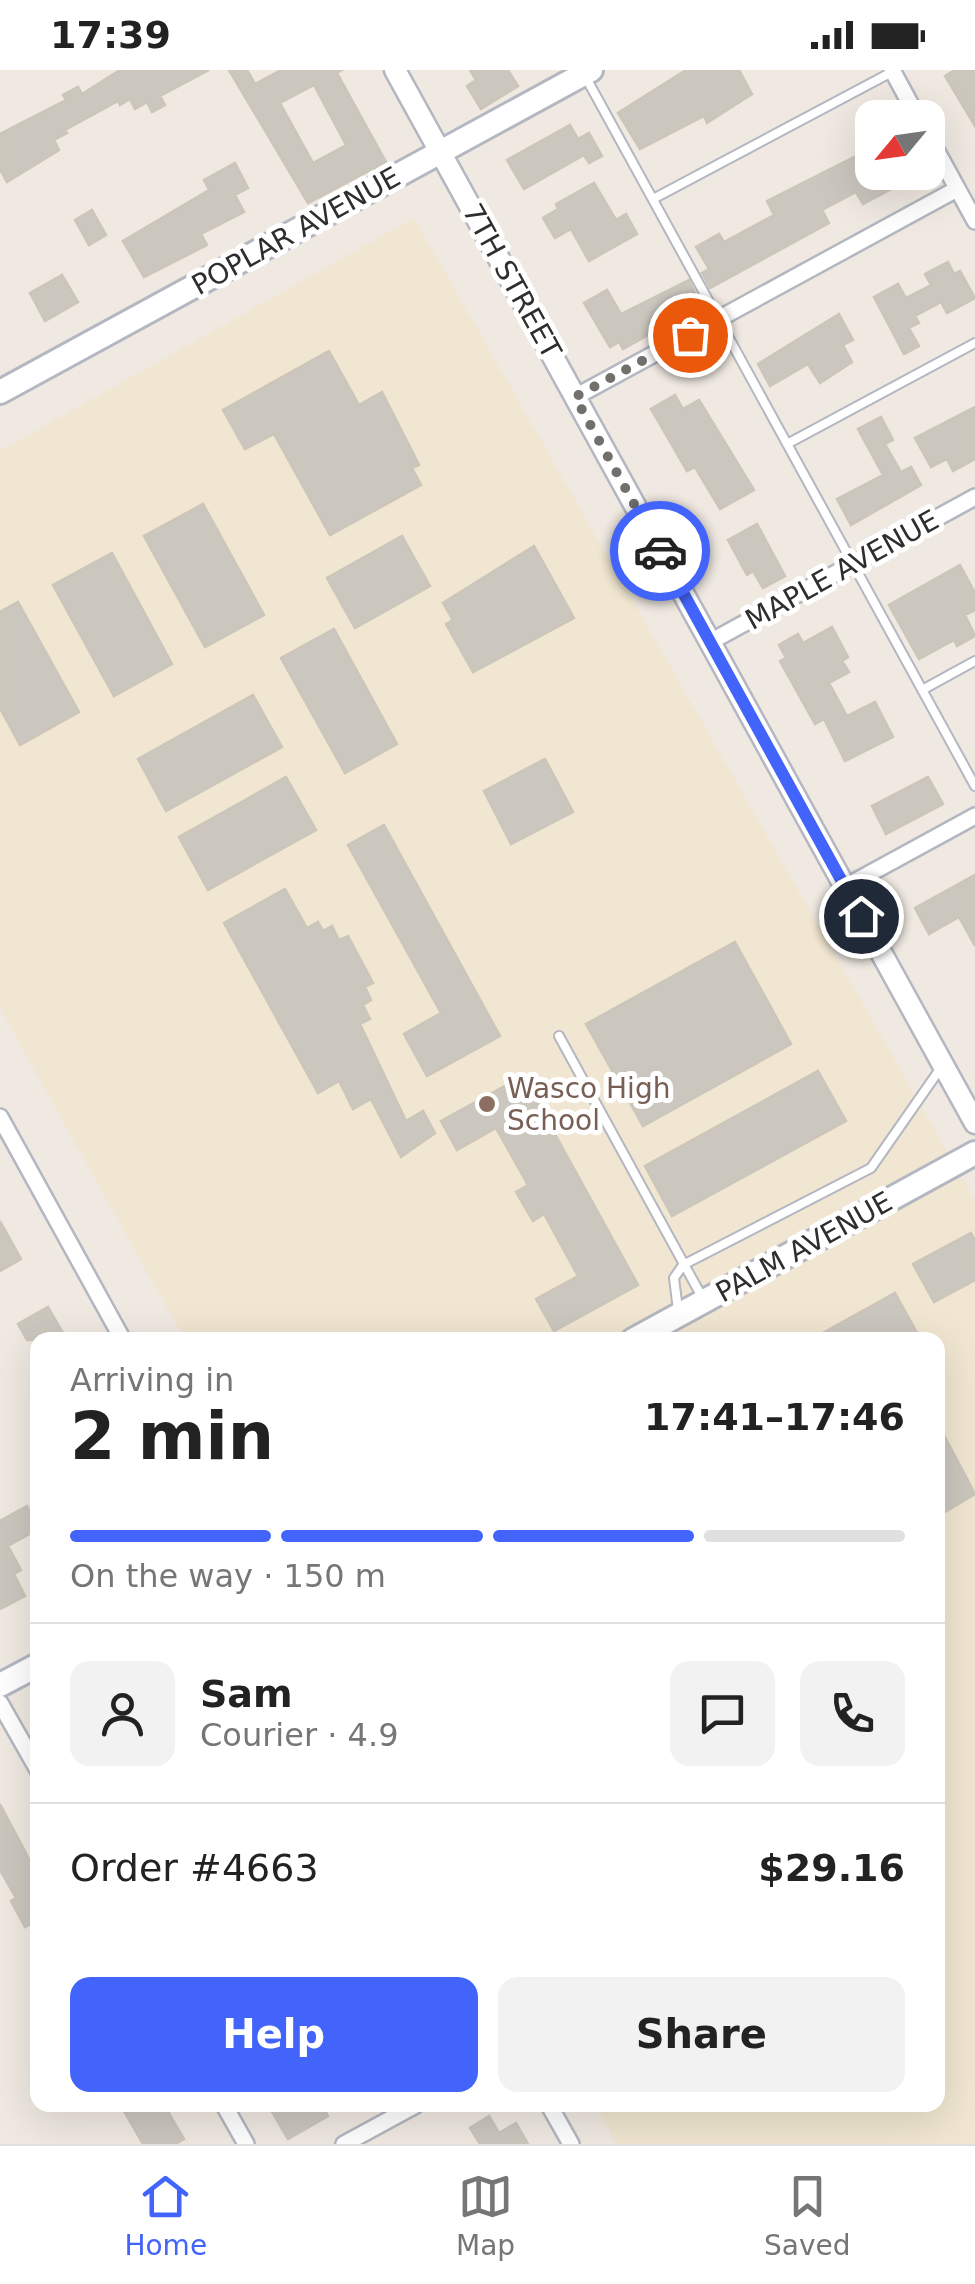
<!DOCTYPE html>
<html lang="en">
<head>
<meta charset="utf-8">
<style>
	body { margin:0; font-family:"DejaVu Sans",sans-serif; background:#f2f2f2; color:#222; height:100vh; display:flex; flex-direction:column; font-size:38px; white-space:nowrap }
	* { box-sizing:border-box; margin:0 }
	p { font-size:32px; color:#767676 }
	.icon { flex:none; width:55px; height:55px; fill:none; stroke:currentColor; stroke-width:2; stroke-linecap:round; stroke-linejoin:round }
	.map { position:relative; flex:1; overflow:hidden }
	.details { position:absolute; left:30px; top:1262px; width:915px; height:780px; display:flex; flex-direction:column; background:#fff; border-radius:20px; box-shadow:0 10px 40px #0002 }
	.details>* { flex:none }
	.needle { width:65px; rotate:241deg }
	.buttons { position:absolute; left:855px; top:30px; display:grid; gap:20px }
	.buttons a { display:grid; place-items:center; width:90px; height:90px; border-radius:20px; background:#fff; box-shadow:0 10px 40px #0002; font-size:50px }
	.pin { position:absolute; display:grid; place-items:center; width:85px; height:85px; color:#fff; margin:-42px; border:5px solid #fff; border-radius:50%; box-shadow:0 2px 10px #0007 }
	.courier { position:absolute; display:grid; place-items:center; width:100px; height:100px; margin:-50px; border:8px solid #4264fb; border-radius:50%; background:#fff; color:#222; box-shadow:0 2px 12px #0007 }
	.head em { font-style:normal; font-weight:700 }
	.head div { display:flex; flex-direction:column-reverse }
	.head { display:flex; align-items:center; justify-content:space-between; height:170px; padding:0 40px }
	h1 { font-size:65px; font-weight:700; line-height:75px }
	.bar { display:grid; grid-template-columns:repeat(4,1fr); gap:15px 10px; align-content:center; height:120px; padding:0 40px }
	.bar i { height:12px; border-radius:8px; background:#e0e0e0 }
	.bar .active { background:#4264fb }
	.bar p { grid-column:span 4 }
	.line { display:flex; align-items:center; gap:25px; padding:0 40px; border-top:2px solid #e0e0e0 }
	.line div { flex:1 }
	.round { display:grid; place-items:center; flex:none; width:105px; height:105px; border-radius:20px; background:#f2f2f2 }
	.primary-button { display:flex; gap:20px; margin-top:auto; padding:20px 40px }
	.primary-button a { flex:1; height:115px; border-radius:20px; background:#4264fb; color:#fff; font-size:40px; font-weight:700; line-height:115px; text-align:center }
	.primary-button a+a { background:#f2f2f2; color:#222 }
	.status { display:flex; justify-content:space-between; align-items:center; height:70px; padding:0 50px; background:#fff; direction:ltr }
	.status svg { height:28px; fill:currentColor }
	.tab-bar { display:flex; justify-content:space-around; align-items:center; height:140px; border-top:2px solid #e0e0e0; background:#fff; font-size:28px; color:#767676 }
	.tab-bar a { display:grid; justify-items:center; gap:5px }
	.tab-bar .active { color:#4264fb }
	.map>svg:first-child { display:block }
</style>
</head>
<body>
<div class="status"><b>17:39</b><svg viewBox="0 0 49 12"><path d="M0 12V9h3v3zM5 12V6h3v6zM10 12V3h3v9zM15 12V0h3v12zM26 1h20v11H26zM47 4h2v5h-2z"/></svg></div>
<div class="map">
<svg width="975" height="2074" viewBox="0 0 975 2074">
	<rect width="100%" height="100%" fill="#efe9e1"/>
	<path fill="#f0e6d1" d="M 414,148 L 975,1130 L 975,2074 L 616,2074 L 596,2035 L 938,2035 L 938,1270 L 185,1270 L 0,938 L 0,381 Z"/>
	<path fill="#cbc7bf" stroke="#cbc5ba" stroke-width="2.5" fill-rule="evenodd" d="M 120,0 L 209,0 L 160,26 L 165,35 L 152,42 L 147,32 L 135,39 L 130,29 L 120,35 L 118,31 L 65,60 L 67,63 L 54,70 L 59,80 L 7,112 L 0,99 L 0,64 L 66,30 L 63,25 L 78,17 L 82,24 Z
		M 229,0 L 247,0 L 255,14 L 281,0 L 342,0 L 337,3 L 386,92 L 308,133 ZM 314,15 L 346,75 L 313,93 L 280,33 Z
		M 470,0 L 508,0 L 518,16 L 481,39 L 467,16 L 476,10 Z
		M 686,0 L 739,0 L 752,24 L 707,53 L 704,46 L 640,79 L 618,43 Z
		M 955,0 L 975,0 L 975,56 L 945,6 Z
		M 570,55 L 578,69 L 589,63 L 602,86 L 589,93 L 584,85 L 524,119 L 507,90 Z
		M 872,78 L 872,102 L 923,102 L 863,134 L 856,122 L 822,140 L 829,153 L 710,218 L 702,203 L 709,199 L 696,177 L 719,164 L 724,172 L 774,145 L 767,131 Z
		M 235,93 L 248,118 L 235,125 L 244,142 L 201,164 L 207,175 L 144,207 L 123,171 L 209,120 L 204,110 Z
		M 594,113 L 616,150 L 626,144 L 637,164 L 589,191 L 571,159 L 555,168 L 543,148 L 558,139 L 556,134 Z
		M 92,140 L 106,165 L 89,175 L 75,150 Z
		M 948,192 L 954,204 L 960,201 L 975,228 L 947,243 L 941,232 L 915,246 L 919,253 L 909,258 L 919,276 L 904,284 L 874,227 L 898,214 L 906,228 L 931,215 L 925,204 Z
		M 62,205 L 78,232 L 45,251 L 30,223 Z
		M 689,210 L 697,228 L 650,253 L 655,261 L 623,279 L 619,272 L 610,277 L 584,233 L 607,220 L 621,244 Z
		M 839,244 L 853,270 L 843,275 L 852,292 L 820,313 L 808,294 L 770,316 L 758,294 Z
		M 329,281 L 359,335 L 382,322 L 419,395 L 412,398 L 421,415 L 330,465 L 274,364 L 245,379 L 223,340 Z
		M 675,325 L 683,339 L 699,330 L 754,420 L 720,439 L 695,397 L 687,401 L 651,339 Z
		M 975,337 L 975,389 L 953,401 L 947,389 L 931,397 L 915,368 Z
		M 881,347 L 893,370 L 885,374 L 901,402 L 911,397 L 921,415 L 851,455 L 837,429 L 883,405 L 858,359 Z
		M 203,434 L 264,545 L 205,577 L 144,466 Z
		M 757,454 L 785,506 L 763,518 L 753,501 L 747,505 L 728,470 Z
		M 402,466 L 430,516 L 355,558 L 327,508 Z
		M 534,476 L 574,548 L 473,602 L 446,554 L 453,550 L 443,533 Z
		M 112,483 L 172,594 L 114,626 L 53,515 Z
		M 960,495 L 975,523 L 975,540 L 965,545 L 975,566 L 957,576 L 954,570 L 919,589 L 889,535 Z
		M 18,532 L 79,642 L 20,675 L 0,638 L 0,542 Z
		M 832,557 L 848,587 L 842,591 L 849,602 L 829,613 L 847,646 L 875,632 L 893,667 L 845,691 L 824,649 L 815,654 L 780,591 L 786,588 L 779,575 L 798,564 L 803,573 Z
		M 334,559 L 397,674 L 345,703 L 281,588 Z
		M 253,625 L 282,677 L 166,741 L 138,689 Z
		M 545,689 L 573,742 L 511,774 L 484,721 Z
		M 286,707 L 316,760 L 208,820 L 179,767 Z
		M 928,707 L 943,734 L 886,764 L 872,736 Z
		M 384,755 L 500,966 L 427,1006 L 404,964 L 441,943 L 348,775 Z
		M 975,805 L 975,876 L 959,847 L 929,864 L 915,838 Z
		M 285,819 L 307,858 L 318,852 L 323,861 L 332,856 L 339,870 L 348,866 L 373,913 L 365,917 L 371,930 L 363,935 L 370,949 L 360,954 L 406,1051 L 423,1041 L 435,1063 L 401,1087 L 371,1029 L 353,1039 L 339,1011 L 318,1023 L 224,853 Z
		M 735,872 L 791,974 L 643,1056 L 586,954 Z
		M 818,1001 L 846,1051 L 672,1146 L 645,1096 Z
		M 523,1006 L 638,1215 L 554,1261 L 536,1229 L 578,1206 L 544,1144 L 533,1151 L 516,1122 L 528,1115 L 496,1058 L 457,1080 L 441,1051 Z
		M 0,1151 L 21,1189 L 0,1201 Z
		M 971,1163 L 975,1171 L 975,1210 L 934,1232 L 913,1194 Z
		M 895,1223 L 921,1270 L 810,1270 Z
		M 48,1237 L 67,1270 L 27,1270 L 18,1254 Z
		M 938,1354 L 975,1424 L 938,1446 Z
		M 27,1436 L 38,1459 L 8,1476 L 21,1500 L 14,1504 L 25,1526 L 0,1539 L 0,1451 Z
		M 0,1734 L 38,1806 L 38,1850 L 25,1857 L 11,1831 L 16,1828 L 0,1800 Z
		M 135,2035 L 164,2035 L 184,2069 L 175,2074 L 143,2074 L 124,2041 Z
		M 268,2035 L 322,2035 L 328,2046 L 288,2069 Z
		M 489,2046 L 499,2063 L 516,2053 L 528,2074 L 480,2074 L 470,2058 Z"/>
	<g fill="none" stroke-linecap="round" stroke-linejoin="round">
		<defs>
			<path id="service" d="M 585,6 L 975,716
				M 653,129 L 892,2
				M 787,374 L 975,273
				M 922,620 L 975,591
				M 559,966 L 702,1227
				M 678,1240 L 674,1208 L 683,1195 L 871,1098 L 940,999"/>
			<path id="minor" d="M 892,0 L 918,48
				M 928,65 L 975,151
				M 575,327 L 957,119
				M 710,572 L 975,427
				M 845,817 L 975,746
				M 0,1047 L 123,1270
				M 0,1633 L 38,1700
				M 224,2035 L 246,2074
				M 549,2035 L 571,2074
				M 344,2074 L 416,2035"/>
			<path id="tertiary" d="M 395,0 L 975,1053"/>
			<path id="secondary" d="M 0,322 L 591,0
				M 633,1270 L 975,1083
				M 0,1615 L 38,1595"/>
		</defs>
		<use href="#service" stroke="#b4b7c1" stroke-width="12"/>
		<use href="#minor" stroke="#b4b7c1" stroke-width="20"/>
		<use href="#tertiary" stroke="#b4b7c1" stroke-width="25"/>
		<use href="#secondary" stroke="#b4b7c1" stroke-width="28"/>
		<use href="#service" stroke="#fff" stroke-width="8"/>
		<use href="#minor" stroke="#fff" stroke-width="15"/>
		<use href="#tertiary" stroke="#fff" stroke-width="20"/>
		<use href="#secondary" stroke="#fff" stroke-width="22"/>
	</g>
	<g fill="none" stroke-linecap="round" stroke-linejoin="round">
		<path stroke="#726f6d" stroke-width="10" stroke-dasharray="0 18" d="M 660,481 L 575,327 L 690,265"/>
		<path stroke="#4264fb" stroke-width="12" d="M 660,481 L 861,846"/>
	</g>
	<circle fill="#8d6e63" stroke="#fff" stroke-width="4" cx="487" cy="1034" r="10"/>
	<g text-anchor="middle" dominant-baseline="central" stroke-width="10" stroke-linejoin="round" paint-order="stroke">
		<g font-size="28" fill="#2e2e2e" stroke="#fff">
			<text transform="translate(296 161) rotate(-29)">POPLAR AVENUE</text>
			<text transform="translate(512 211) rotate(61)">7TH STREET</text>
			<text transform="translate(842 500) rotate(-29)">MAPLE AVENUE</text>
			<text transform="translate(804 1177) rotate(-29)">PALM AVENUE</text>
		</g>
		<g font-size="28" fill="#785e54" stroke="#fff" text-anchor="start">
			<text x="507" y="1018">Wasco High<tspan x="507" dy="32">School</tspan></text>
		</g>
	</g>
</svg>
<div class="buttons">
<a><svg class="needle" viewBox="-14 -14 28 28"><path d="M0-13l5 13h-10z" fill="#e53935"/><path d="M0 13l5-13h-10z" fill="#767676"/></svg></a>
</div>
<div class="pin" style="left:690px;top:265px;background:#ea580c"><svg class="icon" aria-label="bag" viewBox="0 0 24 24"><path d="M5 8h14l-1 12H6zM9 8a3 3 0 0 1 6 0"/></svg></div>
<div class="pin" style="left:861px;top:846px;background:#1f2937"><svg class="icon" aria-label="home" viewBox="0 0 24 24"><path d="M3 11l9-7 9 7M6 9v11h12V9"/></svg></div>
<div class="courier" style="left:660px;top:481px"><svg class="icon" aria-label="car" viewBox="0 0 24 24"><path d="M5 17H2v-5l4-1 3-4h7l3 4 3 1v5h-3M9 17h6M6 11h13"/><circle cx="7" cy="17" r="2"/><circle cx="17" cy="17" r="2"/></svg></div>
<section class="details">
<div class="head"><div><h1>2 min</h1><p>Arriving in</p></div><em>17:41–17:46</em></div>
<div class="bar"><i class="active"></i><i class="active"></i><i class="active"></i><i></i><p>On the way · 150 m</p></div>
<div class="line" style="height:180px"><a class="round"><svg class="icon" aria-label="person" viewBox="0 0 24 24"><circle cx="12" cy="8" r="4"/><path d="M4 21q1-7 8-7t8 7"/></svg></a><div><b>Sam</b><p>Courier · 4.9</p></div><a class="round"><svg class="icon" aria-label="chat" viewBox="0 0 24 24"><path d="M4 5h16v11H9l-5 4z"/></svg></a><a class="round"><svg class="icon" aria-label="phone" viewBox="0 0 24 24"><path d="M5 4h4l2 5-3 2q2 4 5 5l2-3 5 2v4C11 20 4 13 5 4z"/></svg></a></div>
<div class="line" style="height:130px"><div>Order #4663</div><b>$29.16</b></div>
<div class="primary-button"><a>Help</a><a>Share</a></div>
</section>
</div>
<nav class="tab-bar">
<a class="active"><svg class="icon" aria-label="home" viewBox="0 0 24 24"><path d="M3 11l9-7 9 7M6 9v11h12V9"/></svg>Home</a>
<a><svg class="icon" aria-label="map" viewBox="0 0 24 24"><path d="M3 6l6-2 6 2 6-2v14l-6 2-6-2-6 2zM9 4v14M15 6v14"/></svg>Map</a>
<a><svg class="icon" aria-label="saved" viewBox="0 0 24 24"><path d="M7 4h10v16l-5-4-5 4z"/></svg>Saved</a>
</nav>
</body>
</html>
